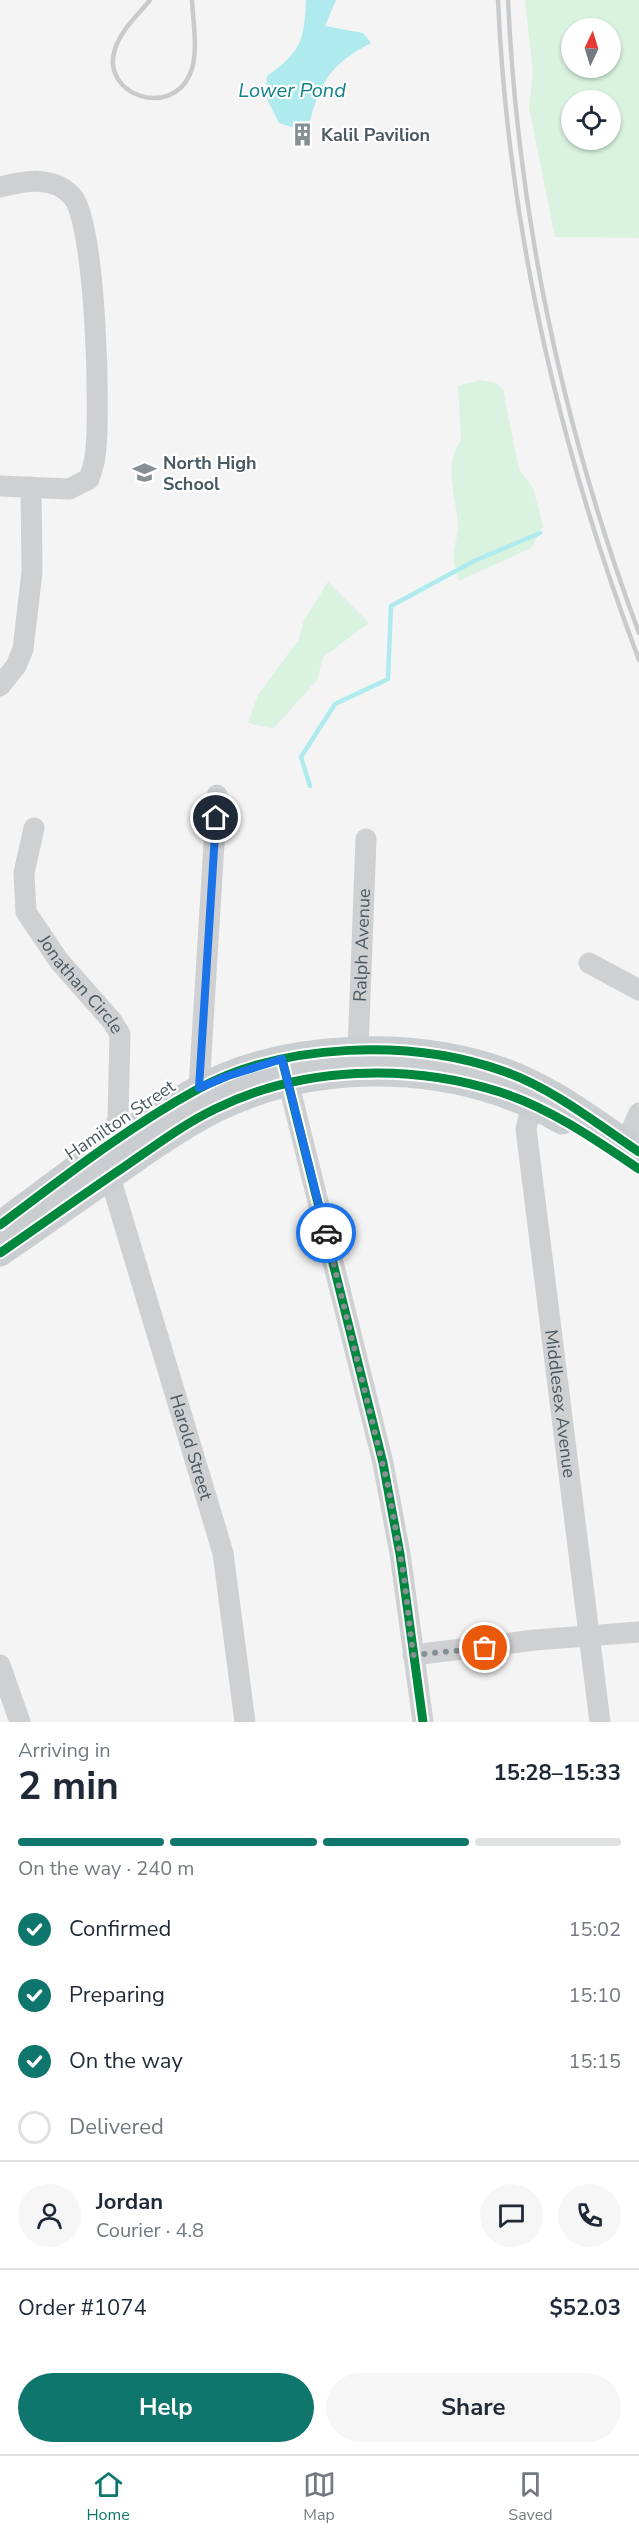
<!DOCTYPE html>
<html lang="en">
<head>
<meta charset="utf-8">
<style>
	body { margin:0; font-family:"Nunito Sans",sans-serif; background:#f6f6f7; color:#1f2937; height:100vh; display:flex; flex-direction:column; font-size:22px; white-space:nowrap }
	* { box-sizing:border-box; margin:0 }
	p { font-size:20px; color:#747a83 }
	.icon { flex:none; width:33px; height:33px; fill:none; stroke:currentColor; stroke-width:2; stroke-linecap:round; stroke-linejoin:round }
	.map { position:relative; height:1722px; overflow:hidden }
	.details { display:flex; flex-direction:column; background:#fff; flex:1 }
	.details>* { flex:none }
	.needle { width:39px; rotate:4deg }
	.buttons { position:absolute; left:561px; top:18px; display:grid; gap:12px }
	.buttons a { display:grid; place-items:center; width:60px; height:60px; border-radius:50%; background:#fff; box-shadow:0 2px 4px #0004; font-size:30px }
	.pin { position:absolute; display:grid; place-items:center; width:51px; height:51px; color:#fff; margin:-26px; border:3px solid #fff; border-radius:50%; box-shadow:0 2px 6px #0007 }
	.courier { position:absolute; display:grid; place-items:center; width:60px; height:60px; margin:-30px; border:4px solid #1a73e8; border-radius:50%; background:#fff; color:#222; box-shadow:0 2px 8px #0007 }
	.head em { font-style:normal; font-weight:700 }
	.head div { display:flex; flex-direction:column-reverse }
	.head { display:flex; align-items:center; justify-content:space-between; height:102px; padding:0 18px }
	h1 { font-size:39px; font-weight:700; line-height:45px }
	.bar { display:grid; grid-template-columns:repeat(4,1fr); gap:9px 6px; align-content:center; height:72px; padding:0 18px }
	.bar i { height:8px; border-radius:4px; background:#e0e1e3 }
	.bar .on { background:#0f766e }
	.bar p { grid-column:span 4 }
	.line { display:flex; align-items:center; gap:15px; padding:0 18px; border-top:2px solid #e0e1e3 }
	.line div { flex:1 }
	.round { display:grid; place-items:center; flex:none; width:63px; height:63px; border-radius:32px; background:#f6f6f7 }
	ol { padding:0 18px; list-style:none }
	li { display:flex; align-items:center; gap:18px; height:66px }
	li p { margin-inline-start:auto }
	li .icon { padding:6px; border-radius:50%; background:#0f766e; color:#fff; stroke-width:4 }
	li:last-child { color:#747a83 }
	li i { width:33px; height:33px; border:3px solid #e0e1e3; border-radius:50% }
	.button { display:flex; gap:12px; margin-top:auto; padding:12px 18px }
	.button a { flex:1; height:69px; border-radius:36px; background:#0f766e; color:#fff; font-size:24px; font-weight:700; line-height:69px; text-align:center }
	.button a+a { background:#f6f6f7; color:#1f2937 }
	.tabs { display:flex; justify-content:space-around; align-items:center; height:84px; border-top:2px solid #e0e1e3; background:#fff; font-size:16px; color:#747a83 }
	.tabs a { display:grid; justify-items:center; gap:3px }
	.tabs .on { color:#0f766e }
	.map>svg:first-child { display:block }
</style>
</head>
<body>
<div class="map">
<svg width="639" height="1722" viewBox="0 0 639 1722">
	<rect width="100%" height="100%" fill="#f4f4f4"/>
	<path fill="#daf2e0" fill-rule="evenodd" d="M 525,0 L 639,0 L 639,238 L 555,237 L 529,107 L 533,73 ZM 572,28 L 610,28 L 610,68 L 572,68 ZM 572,100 L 610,100 L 610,140 L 572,140 Z
		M 481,380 L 496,383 L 503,390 L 519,469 L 533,488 L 543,526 L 531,548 L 459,581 C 457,574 454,565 454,558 C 453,547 458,537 458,526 C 457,498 442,466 461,441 L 458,386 Z
		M 328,582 L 369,623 L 323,657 L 317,680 L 273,729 L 248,723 L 258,695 L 299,639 L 304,620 Z"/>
	<path fill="#afebee" d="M 306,0 L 336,0 L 325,26 L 363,33 L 371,43 C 333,63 321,79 310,121 L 295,128 L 279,123 L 265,95 L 267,76 C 302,51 304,40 306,0 Z"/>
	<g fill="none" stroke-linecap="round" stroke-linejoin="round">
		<path stroke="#afebee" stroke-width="4.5" d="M 310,786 L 301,757 L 335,704 L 388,679 L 391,606 L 474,561 L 540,533"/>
		<g stroke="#ced0d2" stroke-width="21">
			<path d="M 0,187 C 25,181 53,175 72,196 C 96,222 101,418 95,457 C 94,465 91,472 89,479 L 69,489 L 0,486"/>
			<path d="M 0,686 L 16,666 L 23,649 L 32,572 L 31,487"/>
			<path id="s1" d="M 34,828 L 24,873 L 26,912 L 59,961 L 112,1021 L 120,1034 L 118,1118 L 109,1146"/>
			<path d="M 589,963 L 639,990"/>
			<path id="s2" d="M 358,1050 L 366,839"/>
			<path d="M 285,1069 L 383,1463 L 400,1554 L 423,1722"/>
			<path d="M 199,1088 L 217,795"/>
			<path id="s3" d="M 535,1093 L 526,1129 L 600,1722"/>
			<path d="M 626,1143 L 639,1113"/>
			<path id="s4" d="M 110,1177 L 223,1553 L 245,1722"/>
			<path d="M 413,1655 L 535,1640 L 639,1632"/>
			<path d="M 0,1665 L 20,1722"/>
		</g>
		<path stroke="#caced0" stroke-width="27" d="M 0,1225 C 64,1177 128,1127 198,1089 C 284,1042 412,1039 503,1071 C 552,1088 596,1123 639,1152
			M 0,1253 C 44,1223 87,1192 131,1162 C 158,1143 186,1124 216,1109 C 322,1057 460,1062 562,1121"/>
		<path stroke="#c9cacc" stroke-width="4.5" d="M 150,0 C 138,15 121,30 115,49 C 100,95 171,119 190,74 C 199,54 193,22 192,0
			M 498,0 C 508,227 559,448 639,660
			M 508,0 C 518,217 563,429 639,633"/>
		<defs>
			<path id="cycleway" d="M 282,1059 L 383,1463 L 400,1554 L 423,1722
				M 0,1225 C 64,1177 128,1127 198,1089 C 284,1042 412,1039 503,1071 C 552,1088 596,1123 639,1152
				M 0,1253 C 42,1224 84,1194 127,1165 C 156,1145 184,1124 215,1109 C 302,1066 409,1063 500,1092 C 550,1108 596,1140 639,1169"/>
		</defs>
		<use href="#cycleway" stroke="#fff" stroke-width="13"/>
		<use href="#cycleway" stroke="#00873e" stroke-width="9"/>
	</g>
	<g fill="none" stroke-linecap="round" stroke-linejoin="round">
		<path stroke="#868f94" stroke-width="6" stroke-dasharray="0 10.8" d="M 326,1233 L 388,1486 L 404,1577 L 413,1655 L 485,1648"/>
		<path stroke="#1a73e8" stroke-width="8" d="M 216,818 L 199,1088 L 228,1076 L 282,1059 L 326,1233"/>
	</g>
	<defs>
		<symbol id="building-bare" viewBox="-9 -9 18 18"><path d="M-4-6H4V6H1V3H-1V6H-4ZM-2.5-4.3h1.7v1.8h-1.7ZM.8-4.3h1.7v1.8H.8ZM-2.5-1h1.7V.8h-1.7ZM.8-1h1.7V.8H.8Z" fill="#868f94" stroke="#fff" stroke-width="2.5" paint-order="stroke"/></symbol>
		<symbol id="school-bare" viewBox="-9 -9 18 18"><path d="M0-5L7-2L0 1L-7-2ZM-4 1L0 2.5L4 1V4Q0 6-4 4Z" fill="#868f94" stroke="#fff" stroke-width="2.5" paint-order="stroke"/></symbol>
	</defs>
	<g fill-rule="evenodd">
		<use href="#building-bare" x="286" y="118" width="33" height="33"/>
		<use href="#school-bare" x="128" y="456" width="33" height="33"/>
	</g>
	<g text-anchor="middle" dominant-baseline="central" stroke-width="4.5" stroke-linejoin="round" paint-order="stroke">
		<g font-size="18" font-weight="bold" fill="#4a5961" stroke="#fff" text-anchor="start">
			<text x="321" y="135">Kalil Pavilion</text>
			<text x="163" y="463">North High<tspan x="163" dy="21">School</tspan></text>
		</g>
		<g font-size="18" fill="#4a5961" stroke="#fff">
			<text stroke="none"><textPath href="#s2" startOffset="105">Ralph Avenue</textPath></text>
			<text stroke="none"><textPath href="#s1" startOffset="176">Jonathan Circle</textPath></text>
			<text transform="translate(120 1120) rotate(-34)">Hamilton Street</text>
			<text stroke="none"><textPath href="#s3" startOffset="314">Middlesex Avenue</textPath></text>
			<text stroke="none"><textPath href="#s4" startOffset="282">Harold Street</textPath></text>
		</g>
		<g font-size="20" font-style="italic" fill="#0f8088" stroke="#fff">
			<text x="292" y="90">Lower Pond</text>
		</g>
	</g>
</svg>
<div class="buttons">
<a><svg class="needle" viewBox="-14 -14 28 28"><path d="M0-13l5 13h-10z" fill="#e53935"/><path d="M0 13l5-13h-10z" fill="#747a83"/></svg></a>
<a><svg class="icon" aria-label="locate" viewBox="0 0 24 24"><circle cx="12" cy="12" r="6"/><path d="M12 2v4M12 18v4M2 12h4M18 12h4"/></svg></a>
</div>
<div class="pin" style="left:485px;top:1648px;background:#ea580c"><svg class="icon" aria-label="bag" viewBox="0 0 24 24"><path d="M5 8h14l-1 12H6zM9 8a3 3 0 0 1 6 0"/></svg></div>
<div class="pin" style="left:216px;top:818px;background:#1f2937"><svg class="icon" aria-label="home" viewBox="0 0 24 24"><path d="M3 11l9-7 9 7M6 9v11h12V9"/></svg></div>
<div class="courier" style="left:326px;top:1233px"><svg class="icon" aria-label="car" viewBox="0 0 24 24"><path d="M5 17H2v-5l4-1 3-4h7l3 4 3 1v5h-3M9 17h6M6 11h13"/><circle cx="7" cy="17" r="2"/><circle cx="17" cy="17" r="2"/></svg></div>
</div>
<section class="details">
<div class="head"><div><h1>2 min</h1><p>Arriving in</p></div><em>15:28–15:33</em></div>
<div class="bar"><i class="on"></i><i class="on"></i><i class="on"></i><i></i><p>On the way · 240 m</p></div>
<ol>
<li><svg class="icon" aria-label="check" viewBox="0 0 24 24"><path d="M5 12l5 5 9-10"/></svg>Confirmed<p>15:02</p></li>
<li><svg class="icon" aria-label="check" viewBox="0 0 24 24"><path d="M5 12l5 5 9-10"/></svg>Preparing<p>15:10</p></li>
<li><svg class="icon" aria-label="check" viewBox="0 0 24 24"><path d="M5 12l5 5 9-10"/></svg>On the way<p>15:15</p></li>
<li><i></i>Delivered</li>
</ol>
<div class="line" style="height:108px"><a class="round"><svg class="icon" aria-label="person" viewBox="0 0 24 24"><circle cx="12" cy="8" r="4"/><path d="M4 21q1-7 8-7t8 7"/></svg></a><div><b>Jordan</b><p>Courier · 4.8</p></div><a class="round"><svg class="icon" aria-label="chat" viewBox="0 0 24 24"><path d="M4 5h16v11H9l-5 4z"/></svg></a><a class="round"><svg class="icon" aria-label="phone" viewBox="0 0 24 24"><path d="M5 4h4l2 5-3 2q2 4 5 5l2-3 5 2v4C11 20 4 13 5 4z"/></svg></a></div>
<div class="line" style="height:78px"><div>Order #1074</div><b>$52.03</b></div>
<div class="button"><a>Help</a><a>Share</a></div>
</section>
<nav class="tabs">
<a class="on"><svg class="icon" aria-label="home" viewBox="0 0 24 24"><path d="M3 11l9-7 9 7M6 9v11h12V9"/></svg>Home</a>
<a><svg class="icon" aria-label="map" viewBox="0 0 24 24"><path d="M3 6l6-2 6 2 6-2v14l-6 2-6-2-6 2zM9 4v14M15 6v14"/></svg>Map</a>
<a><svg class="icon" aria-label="saved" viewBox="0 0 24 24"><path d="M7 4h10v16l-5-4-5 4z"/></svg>Saved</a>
</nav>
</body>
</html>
